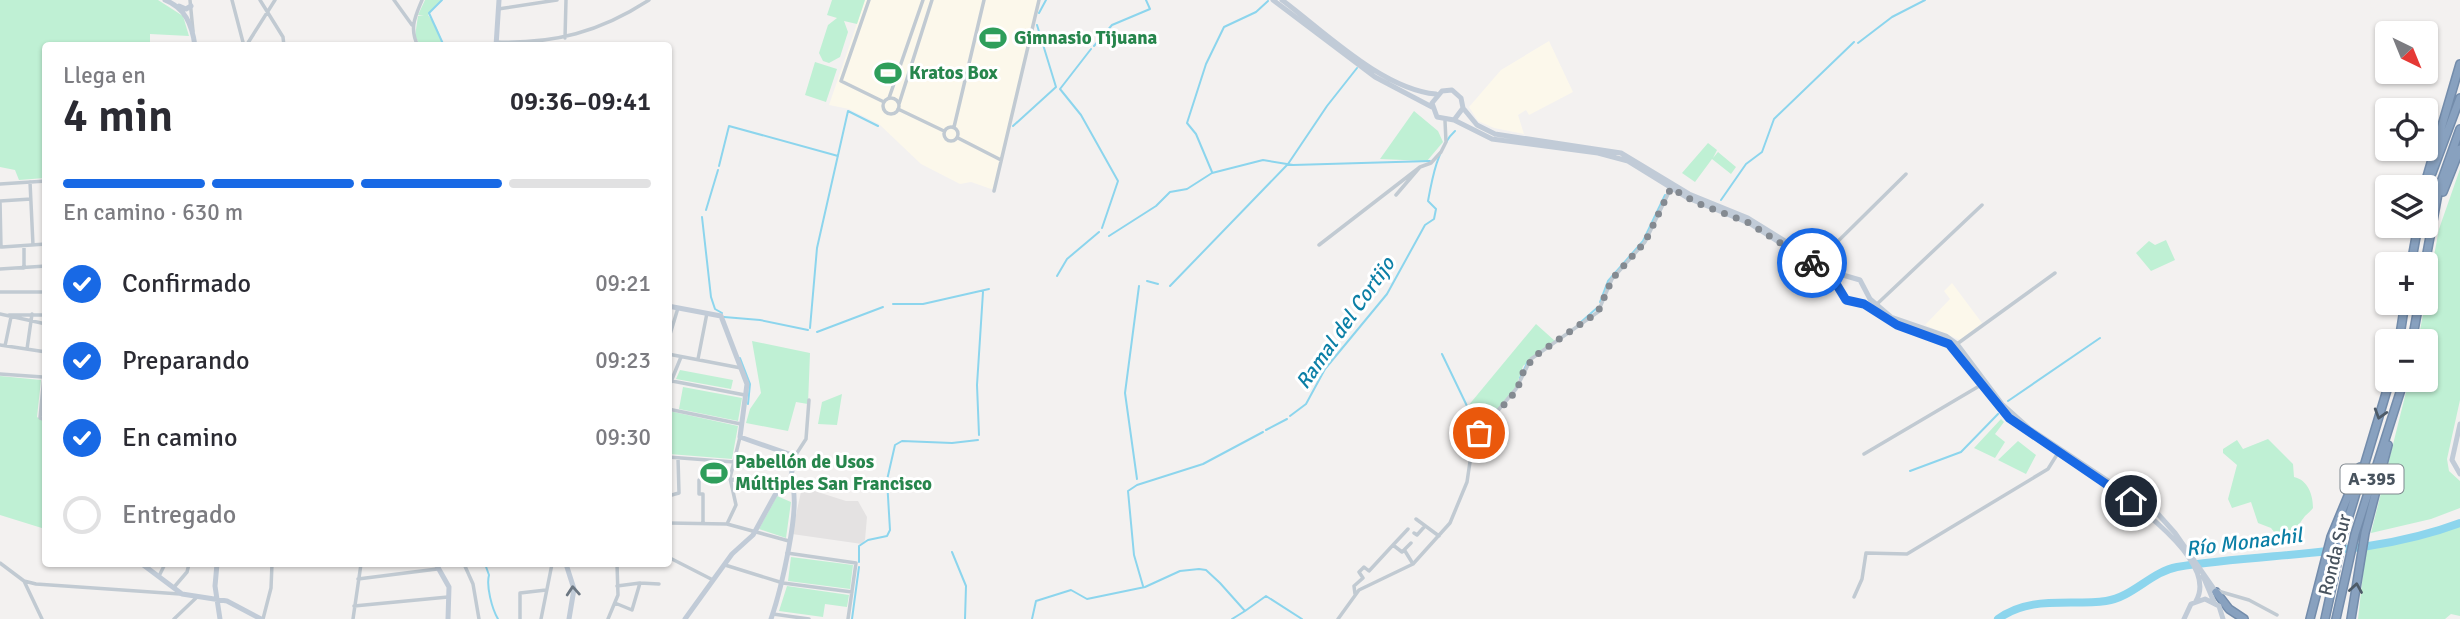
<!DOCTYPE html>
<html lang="es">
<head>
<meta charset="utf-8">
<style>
	body { margin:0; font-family:Signika,sans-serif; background:#f7f7f7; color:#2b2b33; height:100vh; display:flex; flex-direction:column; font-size:26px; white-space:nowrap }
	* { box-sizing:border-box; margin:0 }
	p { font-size:23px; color:#7c7c81 }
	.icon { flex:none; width:38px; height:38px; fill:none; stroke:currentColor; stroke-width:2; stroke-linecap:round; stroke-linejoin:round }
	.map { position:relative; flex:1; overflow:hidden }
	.drawer { position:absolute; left:42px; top:42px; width:630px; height:525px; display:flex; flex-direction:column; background:#fff; border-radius:7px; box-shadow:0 2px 5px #0004 }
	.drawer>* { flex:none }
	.needle { width:46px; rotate:137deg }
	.fabs { position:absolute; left:2375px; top:21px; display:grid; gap:14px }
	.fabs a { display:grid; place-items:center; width:63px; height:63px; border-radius:7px; background:#fff; box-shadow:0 2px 5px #0004; font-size:35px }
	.pin { position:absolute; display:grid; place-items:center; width:60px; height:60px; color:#fff; margin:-30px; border:4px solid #fff; border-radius:50%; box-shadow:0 2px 7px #0007 }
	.courier { position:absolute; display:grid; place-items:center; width:70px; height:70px; margin:-35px; border:5px solid #1869e5; border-radius:50%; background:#fff; color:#222; box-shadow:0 2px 9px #0007 }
	.headline em { font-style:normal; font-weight:600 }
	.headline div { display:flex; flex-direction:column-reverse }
	.headline { display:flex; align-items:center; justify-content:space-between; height:119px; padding:0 21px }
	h1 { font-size:46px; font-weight:600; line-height:52px }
	.bar { display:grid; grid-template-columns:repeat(4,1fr); gap:10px 7px; align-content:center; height:84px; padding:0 21px }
	.bar i { height:9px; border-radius:5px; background:#e1e1e2 }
	.bar .on { background:#1869e5 }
	.bar p { grid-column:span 4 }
	ol { padding:0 21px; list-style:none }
	li { display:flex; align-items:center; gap:21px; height:77px }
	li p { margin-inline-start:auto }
	li .icon { padding:7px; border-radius:50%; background:#1869e5; color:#fff; stroke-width:4 }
	li:last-child { color:#7c7c81 }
	li i { width:38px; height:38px; border:4px solid #e1e1e2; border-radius:50% }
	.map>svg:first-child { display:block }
</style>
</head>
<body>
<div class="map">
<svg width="2460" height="619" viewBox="0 0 2460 619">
	<rect width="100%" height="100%" fill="#f3f1f0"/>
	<path fill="#fcf8eb" d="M 865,0 L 1041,0 L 994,190 L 971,182 L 960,184 L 921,164 L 879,124 L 849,109 L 829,105 Z
		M 1549,41 L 1573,92 L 1529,115 L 1526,110 L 1518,115 L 1524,134 L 1494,128 L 1478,121 L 1469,107 L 1501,70 Z
		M 1952,283 L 1982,323 L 1960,340 L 1925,325 L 1950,299 L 1944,291 Z"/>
	<path fill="#e4e2e2" d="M 802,487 L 846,501 L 858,501 L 867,517 L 865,540 L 862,544 L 792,534 Z"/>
	<path fill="#bff0d4" d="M 0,0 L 158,0 L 183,16 L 189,36 L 150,34 L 150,45 L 46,46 L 45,178 L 19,180 L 15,170 L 0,167 Z
		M 425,0 L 441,0 L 428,15 L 436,26 L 444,45 L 420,45 L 415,36 L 418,16 L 424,15 L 418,15 Z
		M 832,0 L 865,0 L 857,24 L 844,21 L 848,32 L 840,57 L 829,63 L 823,61 L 819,53 L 828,25 L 837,18 L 827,15 Z
		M 815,62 L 837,69 L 826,102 L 805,95 Z
		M 1414,111 L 1438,131 L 1443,142 L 1427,161 L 1380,159 Z
		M 1708,143 L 1717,150 L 1713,158 L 1718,152 L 1736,167 L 1731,174 L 1712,159 L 1695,182 L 1682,173 Z
		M 2460,169 L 2460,400 L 2447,459 L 2449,471 L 2460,481 L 2460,508 L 2431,519 L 2371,533 L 2409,380 L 2426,380 L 2426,341 L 2418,341 L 2439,229 Z
		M 2166,240 L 2175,260 L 2151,271 L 2136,253 L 2149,241 L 2155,245 Z
		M 1536,324 L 1555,341 L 1523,366 L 1516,387 L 1477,436 L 1467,438 L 1468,406 Z
		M 752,341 L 810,353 L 808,404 L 796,402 L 788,431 L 746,423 L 750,409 L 761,393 Z
		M 680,370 L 733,380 L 731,389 L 676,379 Z
		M 0,376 L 41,380 L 37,417 L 45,422 L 45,529 L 0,515 Z
		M 683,387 L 742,398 L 738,421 L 679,409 Z
		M 842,394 L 837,425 L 818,424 L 822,402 Z
		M 669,411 L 738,426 L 732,459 L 669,454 Z
		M 2001,419 L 2004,422 L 1995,434 L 2005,442 L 1995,458 L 1974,448 Z
		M 2268,439 L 2293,464 L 2294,477 C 2308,480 2313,495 2313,508 C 2311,511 2308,513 2305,516 C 2294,530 2299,533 2278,537 L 2271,528 L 2258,523 L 2251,502 L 2232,508 L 2228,499 L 2237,465 L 2223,453 L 2223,449 L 2237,440 L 2243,449 Z
		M 2018,441 L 2036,455 L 2026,474 L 1998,460 Z
		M 777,496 L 791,502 L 786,538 L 759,529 Z
		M 2460,524 L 2460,616 L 2451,614 L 2445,619 L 2358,619 L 2366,547 L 2405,541 Z
		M 791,557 L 853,565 L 850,589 L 788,581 Z
		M 787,586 L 849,595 L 847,607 L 825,604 L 823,617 L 779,611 Z"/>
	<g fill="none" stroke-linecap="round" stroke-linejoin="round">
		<path stroke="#8cd5ed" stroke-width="2" d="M 442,0 L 429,13 L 444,46
			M 1039,13 L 1046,0
			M 1858,43 L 1892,17 L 1925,0
			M 1094,46 L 1112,25 L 1150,9 L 1146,0
			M 1091,49 L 1060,89 L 1081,115 L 1118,181 L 1102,228
			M 1013,126 L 1056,87 L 1037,25
			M 719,166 L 729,126 L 838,156
			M 1212,172 L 1196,134 L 1187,123 L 1206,64 L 1224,27 L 1256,12 L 1268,1
			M 1721,200 L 1746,164 L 1762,152 L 1774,119 L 1854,42
			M 706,210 L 718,170
			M 702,217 L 711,297 L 715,309 L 722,313
			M 1109,236 L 1156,206 L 1170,192 L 1187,189 L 1212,173 L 1263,160 L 1293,165 L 1430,161
			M 1057,276 L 1067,259 L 1099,232
			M 1147,281 L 1158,284
			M 1170,286 L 1288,164 L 1327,106 L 1357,68
			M 1600,302 L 1608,281 L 1643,241 L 1665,195
			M 893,304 L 923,304 L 989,289
			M 724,317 L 760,320 L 808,330
			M 1581,322 L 1598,307
			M 810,328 L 817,248 L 848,111 L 878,126
			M 817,332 L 883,307
			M 1442,354 L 1467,406 L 1466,437 L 1477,435
			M 740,358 L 750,384 L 748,404
			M 1520,378 L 1528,361
			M 2008,401 L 2100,338
			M 1290,416 L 1306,404 L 1325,369 L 1387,294 L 1425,225 L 1434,219 L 1436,209 L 1428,201 C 1432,179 1438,146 1455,131
			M 1266,430 L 1287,419
			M 979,435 L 977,385 L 983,292
			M 1910,471 L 1961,452 L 1998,414
			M 1137,479 L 1125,393 L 1139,286
			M 952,552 L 966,586 L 965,619
			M 859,562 L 859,546 L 868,540 L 887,536 L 890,530 L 887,480 L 895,445 L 902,441 L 952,443 L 978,440
			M 485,564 L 489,575 C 486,586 492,609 498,619
			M 1143,586 L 1134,555 L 1128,491 L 1137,485 L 1203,464 L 1263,432
			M 852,619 L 859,567
			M 1032,619 L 1036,601 L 1071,590 L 1087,599 L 1145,587 L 1180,571 L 1199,569 L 1206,570 L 1220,583 L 1245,611 L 1266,596 L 1302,619
			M 1232,619 L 1245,611"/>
		<path stroke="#8cd5ed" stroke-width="8" d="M 1998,619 C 2030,595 2070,606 2106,601 C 2133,597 2151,572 2177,567 C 2271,552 2370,557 2460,523"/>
		<defs>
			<path id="highway" d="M 2432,173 L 2460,98
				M 2424,187 L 2460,64
				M 2443,192 L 2460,149
				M 2411,264 L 2418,226
				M 2425,264 L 2439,188 L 2460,129
				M 2399,341 L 2405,303
				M 2412,341 L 2419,303
				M 2216,592 L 2229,609 L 2244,619
				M 2310,619 L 2331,537 L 2360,467
				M 2325,619 L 2343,536 L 2390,380
				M 2336,619 L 2355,534 L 2404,380
				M 2351,619 L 2365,533 L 2388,445"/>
		</defs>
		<use href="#highway" stroke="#738cab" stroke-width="10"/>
		<path stroke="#c1cad2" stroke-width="3.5" d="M 190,0 L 193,31
			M 232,0 L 244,46
			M 260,0 L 283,37 L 284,46
			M 394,0 L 412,25
			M 869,0 L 841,81 L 884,102
			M 498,9 L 557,0
			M 565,38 L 566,0
			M 496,42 C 554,44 600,32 649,0
			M 246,46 L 275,0
			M 418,46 C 409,28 415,17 422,0
			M 889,98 L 923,0
			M883 106a8 8 0 1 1 16 0a8 8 0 1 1-16 0Z
			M 899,104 L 932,0
			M 898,109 L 944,131
			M944 134a7 7 0 1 1 14 0a7 7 0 1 1-14 0Z
			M 954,127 L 984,0
			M 958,138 L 1001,160
			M 30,182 L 33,245
			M 0,184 L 46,181
			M 994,191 L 1039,0
			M 1396,195 L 1420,167 L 1431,163 L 1441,152 L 1446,142 L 1445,121
			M 1319,245 L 1420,167
			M 24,246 L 24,268
			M 1,247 L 0,201 L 31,199
			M 2,247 L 46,244
			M 1818,261 L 1906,174
			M 0,269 L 46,266
			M 0,292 L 46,292
			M 45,292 L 45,324
			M 1876,305 L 1982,205
			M 0,314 L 46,324
			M 9,315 L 46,315
			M 668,341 L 678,308
			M 1957,344 L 2055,273
			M 0,345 L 46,352
			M 5,346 L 11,317
			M 27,349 L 32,314
			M 668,354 L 741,368
			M 698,359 L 707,313
			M 0,374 L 43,377
			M 44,377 L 40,418 L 46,420
			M 672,381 L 745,395
			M 668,389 L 681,357
			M 668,409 L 741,424
			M 1864,454 L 1981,385
			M 795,456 L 806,439 L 809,400
			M 668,457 L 734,462
			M 731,479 L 780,490
			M 699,480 L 699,494 L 703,494 L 703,523
			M 668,496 L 679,493 L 678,458
			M 1416,519 L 1439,536
			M 668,523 L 727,524 L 789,541
			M 727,524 L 736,505 L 730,478 L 740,437
			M 1408,529 L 1393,545 L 1402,552 L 1411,543
			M 1414,533 L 1417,535 L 1425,526
			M 1405,551 L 1413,564
			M 787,553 L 856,563 L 848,619
			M 668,557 L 713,580
			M 0,563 L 24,581 L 36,584 L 180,594
			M 464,564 L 473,584 L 479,619
			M 323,565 L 324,564
			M 725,565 L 783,583 L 852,592
			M 159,576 L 165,564
			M 358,579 L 437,569
			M 24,581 L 42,619
			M 640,583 L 659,584
			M 175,586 L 187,572 L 189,564
			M 2218,591 L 2249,600 L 2277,615
			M 1355,594 L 1354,586 L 1363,578 L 1359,572 L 1364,567 L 1369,571 L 1393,545
			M 1854,597 L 1862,579 L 1866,553 L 1907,554 L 2048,469 L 2058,453
			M 615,603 L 632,610 L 640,583 L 617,586
			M 354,606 L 448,597
			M 773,614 L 809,619
			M 174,619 L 197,597
			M 263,619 L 271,588 L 272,564
			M 353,619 L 361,564
			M 520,619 L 520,593 L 546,590
			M 541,619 L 552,564
			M 608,619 L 618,595 L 617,564
			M 1338,619 L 1359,590 L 1413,564 L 1450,523 L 1467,482 L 1471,455 L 1479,433 L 1516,389 L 1531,359 L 1598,312 L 1612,279 L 1645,242 L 1671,188"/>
		<path stroke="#c1cbd7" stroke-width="5" d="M 165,0 C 185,8 192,24 195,46
			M 1273,0 L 1375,77 L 1432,107
			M 1282,0 C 1325,32 1382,89 1436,94
			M 179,6 L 186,9 L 191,6
			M 496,46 L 499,0
			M 1463,108 L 1477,125 L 1495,134 L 1621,153 L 1689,194 L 1748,218 L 1836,273 L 1860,280 L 1870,299 L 1891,317 L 1946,336 L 1957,344 L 2002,404 L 2030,429 L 2158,514 L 2175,533 L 2216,592
			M 1454,120 L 1463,108 L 1461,98 L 1452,90 L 1442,91 L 1432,103 L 1437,117 L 1454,120 L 1492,139 L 1598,153 L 1628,161 L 1688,198 L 1749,223 L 1826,272 L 1846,300 L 1864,304 L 1897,325 L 1949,344 L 1999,407 L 2020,426 C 2055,453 2228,547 2196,601
			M 668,306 L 721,316 L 747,384 L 740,437 L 795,456 L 790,481
			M 2460,424 L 2452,460 L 2460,474
			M 142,564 L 182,594 L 227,601 L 261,619
			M 217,564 L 215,586 L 220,619
			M 436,564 L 449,587 L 448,619
			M 566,564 L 574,589 L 569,619
			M 2203,576 L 2214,602
			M 685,619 L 732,554 L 753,535 L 775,495 L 790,481
			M 771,619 C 779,596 804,499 790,481
			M 2184,619 L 2191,604 L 2205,599 L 2219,606 L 2223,619"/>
		<use href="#highway" stroke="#88a1bf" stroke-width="7"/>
	</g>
	<defs><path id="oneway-chevron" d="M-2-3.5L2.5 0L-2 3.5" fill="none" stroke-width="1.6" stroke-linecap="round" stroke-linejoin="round" transform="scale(1.75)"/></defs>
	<g stroke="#4e5b68">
		<use href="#oneway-chevron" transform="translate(2380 414) rotate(107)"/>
		<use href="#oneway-chevron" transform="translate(2356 588) rotate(-81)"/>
	</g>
	<use stroke="#6c7782" href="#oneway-chevron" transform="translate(573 591) rotate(-94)"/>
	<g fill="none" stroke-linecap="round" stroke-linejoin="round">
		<path stroke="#848a91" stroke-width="7" stroke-dasharray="0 12.6" d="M 1479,433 L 1517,390 L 1524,370 L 1535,356 L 1598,312 L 1612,279 L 1645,242 L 1671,188 L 1697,203 L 1749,223 L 1812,263"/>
		<path stroke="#1869e5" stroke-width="9" d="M 1812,263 L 1832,277 L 1846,300 L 1864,304 L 1897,325 L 1949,344 L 2009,418 L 2131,501"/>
	</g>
	<defs>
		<symbol id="stadium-bare" viewBox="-9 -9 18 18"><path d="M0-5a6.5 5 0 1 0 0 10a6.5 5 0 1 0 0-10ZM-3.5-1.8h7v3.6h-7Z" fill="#2e9e5b" stroke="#fff" stroke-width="2.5" paint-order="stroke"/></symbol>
	</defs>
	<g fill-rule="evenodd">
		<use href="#stadium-bare" x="974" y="19" width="38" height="38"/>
		<use href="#stadium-bare" x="869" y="54" width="38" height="38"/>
		<use href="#stadium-bare" x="695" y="454" width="38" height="38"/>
	</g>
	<g text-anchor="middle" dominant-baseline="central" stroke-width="6" stroke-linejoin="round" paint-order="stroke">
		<rect fill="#fff" stroke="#7f878e" stroke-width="2" x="2340.5" y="464.5" width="63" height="29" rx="5"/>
		<g font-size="18" font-weight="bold" fill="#48535e">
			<text x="2372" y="479">A-395</text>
		</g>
		<g font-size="19" font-weight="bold" fill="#27864d" stroke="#fff" text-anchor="start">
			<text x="1014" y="38">Gimnasio Tijuana</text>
			<text x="909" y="73">Kratos Box</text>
			<text x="735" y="462">Pabellón de Usos<tspan x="735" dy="22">Múltiples San Francisco</tspan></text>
		</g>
		<g font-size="19" fill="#48535e" stroke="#fff">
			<text transform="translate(2335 555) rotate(-76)">Ronda Sur</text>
		</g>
		<g font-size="21" font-style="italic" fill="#0b7fa6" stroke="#fff">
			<text transform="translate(1345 323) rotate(-55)">Ramal del Cortijo</text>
			<text transform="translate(2244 542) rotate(-7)">Río Monachil</text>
		</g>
	</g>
</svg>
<div class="fabs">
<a><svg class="needle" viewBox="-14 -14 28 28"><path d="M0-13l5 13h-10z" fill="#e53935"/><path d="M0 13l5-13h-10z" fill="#7c7c81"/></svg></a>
<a><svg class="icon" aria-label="locate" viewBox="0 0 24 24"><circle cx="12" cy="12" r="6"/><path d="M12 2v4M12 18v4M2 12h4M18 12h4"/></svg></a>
<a><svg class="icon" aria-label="layers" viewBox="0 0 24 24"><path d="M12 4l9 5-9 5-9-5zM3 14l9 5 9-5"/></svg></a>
<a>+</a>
<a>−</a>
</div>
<div class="pin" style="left:1479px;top:433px;background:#ea580c"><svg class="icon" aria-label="bag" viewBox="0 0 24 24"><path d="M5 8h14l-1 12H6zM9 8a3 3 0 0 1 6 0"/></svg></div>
<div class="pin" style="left:2131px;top:501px;background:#1f2937"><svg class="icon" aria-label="home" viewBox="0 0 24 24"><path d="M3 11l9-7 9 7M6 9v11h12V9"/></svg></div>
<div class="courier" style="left:1812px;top:263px"><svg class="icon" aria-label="bike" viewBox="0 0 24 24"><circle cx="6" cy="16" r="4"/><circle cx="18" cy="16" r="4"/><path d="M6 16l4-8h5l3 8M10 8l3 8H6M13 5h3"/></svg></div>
<section class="drawer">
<div class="headline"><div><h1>4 min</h1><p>Llega en</p></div><em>09:36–09:41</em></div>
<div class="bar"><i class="on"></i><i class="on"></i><i class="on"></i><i></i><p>En camino · 630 m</p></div>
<ol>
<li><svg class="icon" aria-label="check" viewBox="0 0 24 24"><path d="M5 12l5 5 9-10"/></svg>Confirmado<p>09:21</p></li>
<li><svg class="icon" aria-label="check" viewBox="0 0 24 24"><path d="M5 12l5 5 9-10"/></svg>Preparando<p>09:23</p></li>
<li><svg class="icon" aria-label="check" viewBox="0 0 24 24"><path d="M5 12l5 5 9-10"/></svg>En camino<p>09:30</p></li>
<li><i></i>Entregado</li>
</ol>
</section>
</div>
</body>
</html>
